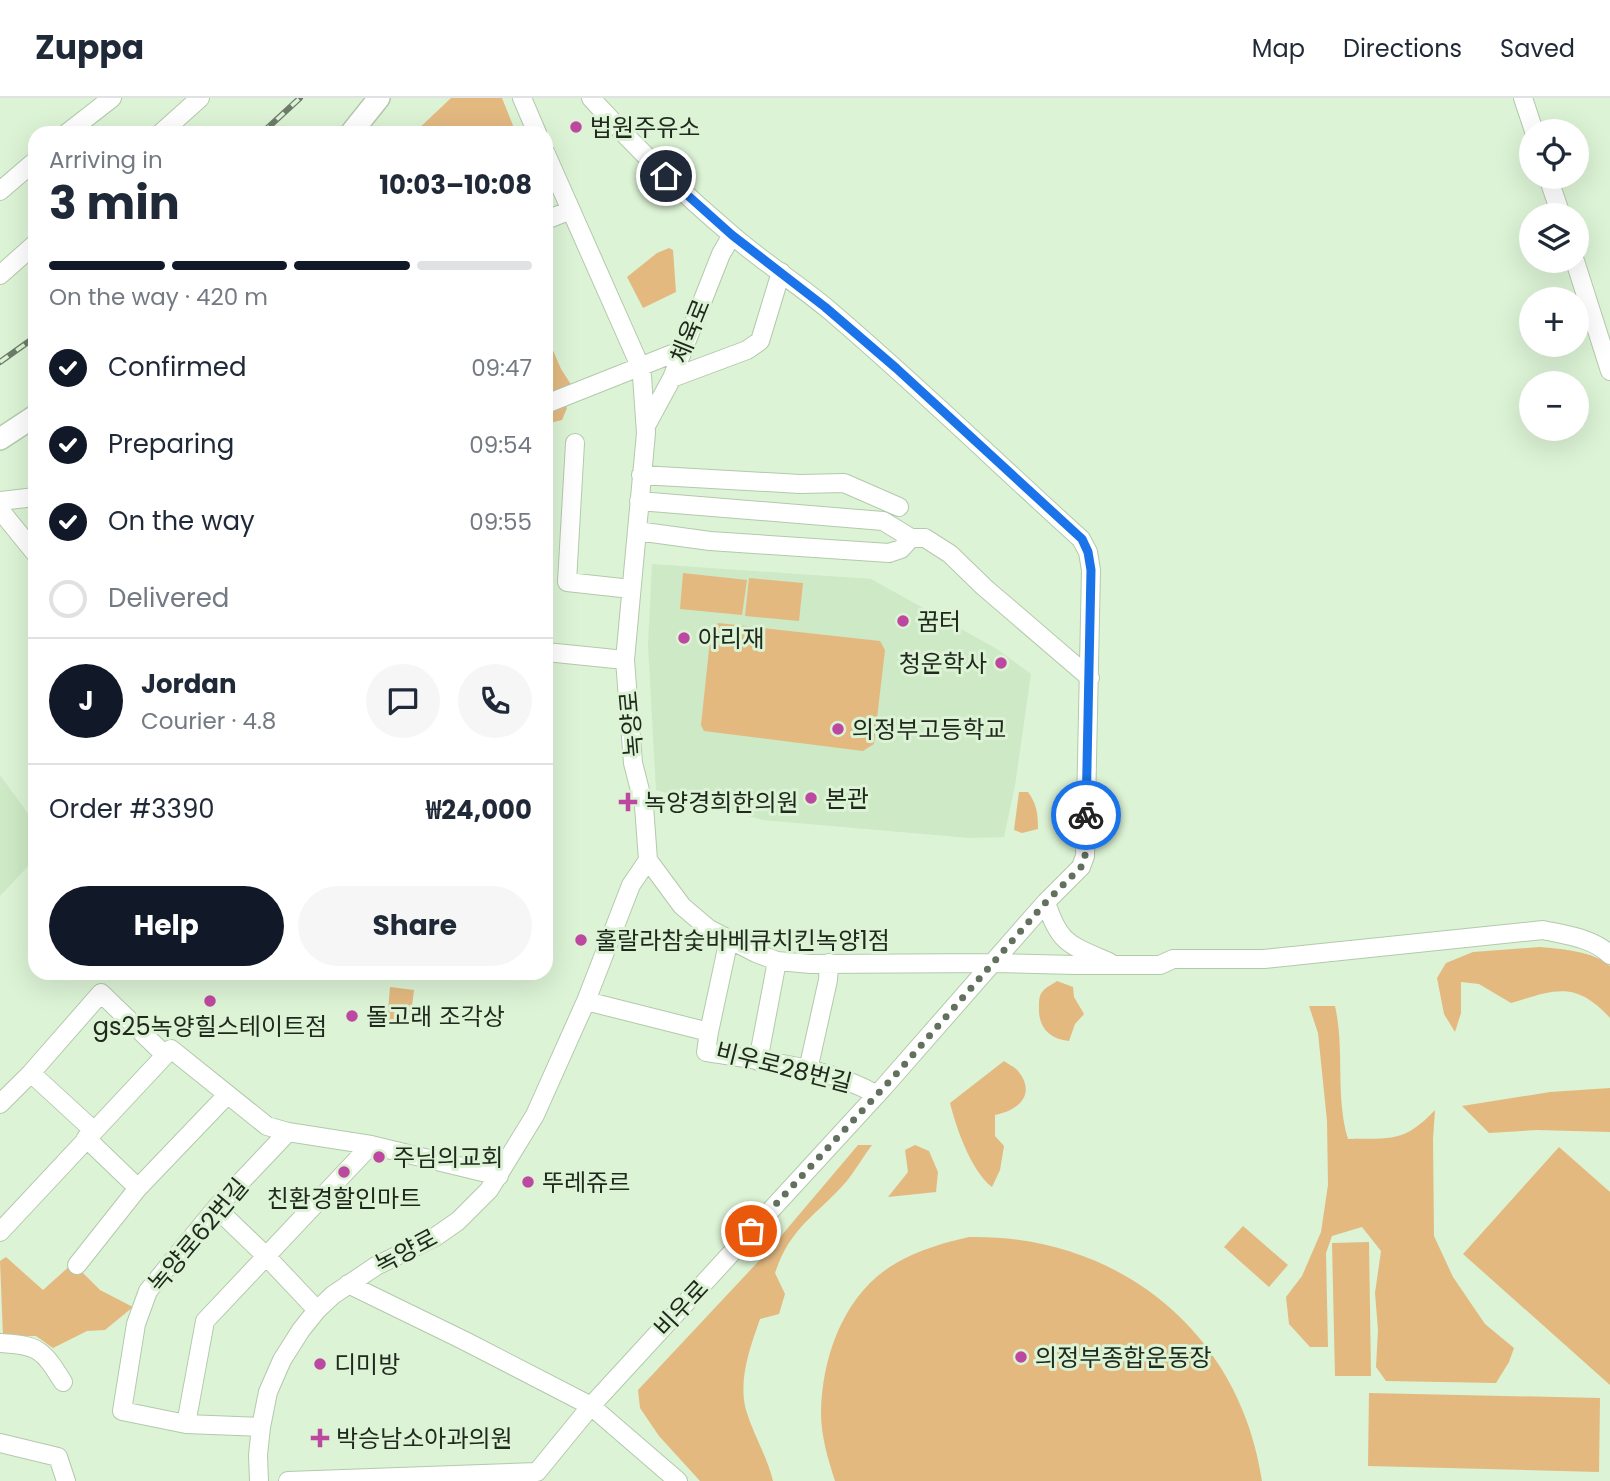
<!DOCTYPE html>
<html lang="en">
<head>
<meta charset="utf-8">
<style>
	body { margin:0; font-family:Poppins,"Noto Sans KR",sans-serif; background:#f6f6f7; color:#1f2937; height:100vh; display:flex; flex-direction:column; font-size:26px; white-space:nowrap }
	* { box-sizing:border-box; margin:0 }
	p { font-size:23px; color:#747a83 }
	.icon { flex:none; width:38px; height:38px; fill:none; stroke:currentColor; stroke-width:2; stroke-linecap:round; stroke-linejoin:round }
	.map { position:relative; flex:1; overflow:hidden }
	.panel { position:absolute; left:28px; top:28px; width:525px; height:854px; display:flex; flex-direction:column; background:#fff; border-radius:21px; box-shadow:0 7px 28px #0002 }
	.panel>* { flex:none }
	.tools { position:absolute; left:1519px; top:21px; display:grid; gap:14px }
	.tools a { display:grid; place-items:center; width:70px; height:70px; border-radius:50%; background:#fff; box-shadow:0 7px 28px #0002; font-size:35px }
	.pin { position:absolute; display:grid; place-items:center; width:60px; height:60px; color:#fff; margin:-30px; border:4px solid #fff; border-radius:50%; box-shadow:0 2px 7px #0007 }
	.courier { position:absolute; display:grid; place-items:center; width:70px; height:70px; margin:-35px; border:5px solid #1a73e8; border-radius:50%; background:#fff; color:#222; box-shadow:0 2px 9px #0007 }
	.overview em { font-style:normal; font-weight:700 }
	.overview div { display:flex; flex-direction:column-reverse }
	.overview { display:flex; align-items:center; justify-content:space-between; height:119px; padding:0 21px }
	h1 { font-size:46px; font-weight:700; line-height:52px }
	.bar { display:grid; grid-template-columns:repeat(4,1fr); gap:10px 7px; align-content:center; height:84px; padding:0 21px }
	.bar i { height:9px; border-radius:5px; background:#e0e1e3 }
	.bar .on { background:#111827 }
	.bar p { grid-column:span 4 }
	.line { display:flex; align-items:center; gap:18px; padding:0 21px; border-top:2px solid #e0e1e3 }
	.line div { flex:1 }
	.round { display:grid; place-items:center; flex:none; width:74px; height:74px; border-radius:37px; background:#f6f6f7 }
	ol { padding:0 21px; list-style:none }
	li { display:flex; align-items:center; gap:21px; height:77px }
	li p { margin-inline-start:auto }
	li .icon { padding:7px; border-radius:50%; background:#111827; color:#fff; stroke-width:4 }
	li:last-child { color:#747a83 }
	li i { width:38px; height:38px; border:4px solid #e0e1e3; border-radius:50% }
	.cta { display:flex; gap:14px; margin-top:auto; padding:14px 21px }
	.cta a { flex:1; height:80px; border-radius:42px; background:#111827; color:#fff; font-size:28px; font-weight:700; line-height:80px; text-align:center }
	.cta a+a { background:#f6f6f7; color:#1f2937 }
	header { display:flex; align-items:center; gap:42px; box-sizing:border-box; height:98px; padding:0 35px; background:#fff; border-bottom:2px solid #e0e1e3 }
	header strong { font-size:33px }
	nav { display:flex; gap:38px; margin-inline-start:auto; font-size:24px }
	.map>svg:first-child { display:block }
</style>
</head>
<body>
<header>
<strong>Zuppa</strong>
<nav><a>Map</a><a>Directions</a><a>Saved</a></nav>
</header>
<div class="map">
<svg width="1610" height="1383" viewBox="0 0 1610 1383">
	<rect width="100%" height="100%" fill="#dcf3d5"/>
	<path fill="#cde9c5" d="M 652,466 L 871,481 L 997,551 L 1031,576 L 1015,687 L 1004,739 L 970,740 L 763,722 L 656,692 L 648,547 Z
		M 0,677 L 35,725 L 35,761 L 0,798 Z"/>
	<path fill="#e3b980" d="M 451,0 L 502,0 L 516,35 L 414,35 Z
		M 669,150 L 673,152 L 676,194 L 643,210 L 627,179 L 657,155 Z
		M 546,236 L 561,271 L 572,288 L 559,296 L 567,310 L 562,322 L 546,326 Z
		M 683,475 L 747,482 L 742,517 L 680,511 Z
		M 749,480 L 803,485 L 799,523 L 745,518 Z
		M 718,525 L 880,543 L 885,552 L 874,646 L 863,653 L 704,633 L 701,627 L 711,533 Z
		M 1019,694 L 1028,694 C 1037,706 1038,717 1038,731 L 1022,735 L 1014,732 Z
		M 1540,849 C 1562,851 1593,853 1610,868 L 1610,920 C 1575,882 1555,892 1511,905 L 1479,886 L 1461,884 L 1461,915 L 1455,934 L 1444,916 L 1437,880 L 1446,865 L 1473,854 Z
		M 1057,883 L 1073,889 L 1074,899 L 1084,916 L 1075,926 L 1069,943 C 1049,941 1038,929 1039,909 C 1039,903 1039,897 1043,893 C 1046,889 1053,886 1057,883 Z
		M 390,889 L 414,892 L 410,925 L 387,924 Z
		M 1309,908 L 1335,908 C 1345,952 1335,997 1348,1041 C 1391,1040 1404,1045 1435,1012 L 1433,1041 L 1434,1138 L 1453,1179 L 1485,1226 L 1514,1250 L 1509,1264 L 1496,1285 L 1386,1283 L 1376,1269 L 1378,1232 L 1375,1195 L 1381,1153 L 1362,1129 L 1332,1138 L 1326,1155 L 1328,1249 L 1310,1249 L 1289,1226 L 1286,1199 L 1302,1178 L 1321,1134 L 1328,1087 L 1327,1023 L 1318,935 Z
		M 1004,963 C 1008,966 1015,969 1018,973 C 1037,996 1018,1013 995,1017 L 995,1038 L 1004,1048 L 1000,1072 L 992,1089 C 971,1073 956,1029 950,1005 Z
		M 1610,990 L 1610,1034 L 1537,1032 L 1489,1035 L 1462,1008 L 1550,994 Z
		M 858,1047 L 872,1047 C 863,1059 855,1073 846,1084 C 815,1119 791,1128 775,1175 L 785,1196 L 779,1216 L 760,1221 C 750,1250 738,1282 746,1312 C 753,1336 767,1358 773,1383 L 700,1383 L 659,1338 L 640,1310 L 638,1292 L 770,1151 Z
		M 915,1047 L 929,1053 L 938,1074 L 936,1094 L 888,1099 L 908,1074 L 905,1052 Z
		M 1559,1049 L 1610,1094 L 1610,1287 L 1463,1156 Z
		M 1243,1128 L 1288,1167 L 1269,1189 L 1224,1149 Z
		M 969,1139 C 1118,1136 1240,1234 1262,1383 L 835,1383 C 828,1361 821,1338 821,1315 C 822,1257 845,1193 898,1164 C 921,1151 944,1145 969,1139 Z
		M 1369,1144 L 1371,1278 L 1335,1278 L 1332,1145 Z
		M 6,1159 L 43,1192 L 73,1165 L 100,1192 L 133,1209 L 105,1232 L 87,1233 L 53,1250 L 36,1238 L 3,1238 L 0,1163 Z
		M 1369,1295 L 1600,1300 L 1599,1374 L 1368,1368 Z"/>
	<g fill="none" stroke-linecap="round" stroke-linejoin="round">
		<defs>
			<path id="minor" d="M 522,0 L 537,35
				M 1523,0 L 1534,33
				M 67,35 L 112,0
				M 161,35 L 200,0
				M 1548,79 L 1561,117
				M 0,93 L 35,63
				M 546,122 L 571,112
				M 1575,163 L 1610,273
				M 0,177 L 35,146
				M 672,280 L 747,252 L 760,243 L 781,174
				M 546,306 L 682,252
				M 646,328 L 672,280 L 721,156 L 732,137
				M 575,345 L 567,484 L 631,491
				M 641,377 L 800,386 L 844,385 L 899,409
				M 0,403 L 35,399
				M 0,412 L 35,455
				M 637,433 L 710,443 L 889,455 L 901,451 L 911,440 L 883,423 L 639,403
				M 911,440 L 925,440 L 950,456 L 984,489 L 1090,580
				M 546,554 L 625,562
				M 648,762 L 682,808 L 709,831 L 756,855 L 777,863 L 811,866 L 994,865 L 1075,867 L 1160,867 L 1173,861 L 1264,861 L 1543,832 C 1566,837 1593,840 1610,857
				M 1046,804 C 1059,846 1070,847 1109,864
				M 586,903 L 709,934 L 706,954 C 762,964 826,967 877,997
				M 709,934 L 729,841
				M 758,963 L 777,863
				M 808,972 L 828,882 L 829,865
				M 31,975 L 93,1032
				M 0,1006 L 31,975 L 101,895 L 165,957
				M 86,1040 L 138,1090
				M 216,1110 L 266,1158 L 317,1212
				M 0,1134 L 171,951 L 267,1028 L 288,1034 L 371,1047 L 499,1078
				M 77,1167 L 138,1090 L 226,998
				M 348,1186 L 463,1242 L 591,1308 L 678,1383
				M 0,1245 C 39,1247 43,1252 63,1284
				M 186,1326 L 205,1223 L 371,1047
				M 261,1329 L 186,1326 L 122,1313 L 136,1226 L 148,1193 L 216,1110 L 288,1034
				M 0,1345 L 58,1359 L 66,1383
				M 259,1383 L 258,1357 L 261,1329 L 268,1294 L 282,1262 L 301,1232 L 317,1212 L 333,1197 L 376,1168 L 435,1139 L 458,1123 L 489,1092 L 535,1017 L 586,903 L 631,787 L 648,762 L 644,708 L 633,665 L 625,562 L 646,335 L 642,278 L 636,259 L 546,56
				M 288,1383 L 537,1374 L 591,1308 L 883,990 L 1046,804 L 1081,769 L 1085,758 L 1091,472 L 1088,454 L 1081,441 C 997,365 916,286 829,212 C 798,186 763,164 732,137 C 682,95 635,49 591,0"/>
			<path id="major" d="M 351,35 L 379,0
				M 0,341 L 35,318"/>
		</defs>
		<use href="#minor" stroke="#b3c9ac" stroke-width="20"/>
		<use href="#major" stroke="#b3c9ac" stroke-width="24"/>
		<use href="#minor" stroke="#fff" stroke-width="18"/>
		<use href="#major" stroke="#fff" stroke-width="21"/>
		<defs>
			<path id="rail" d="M 262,35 L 300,0
				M 0,264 L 35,239"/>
		</defs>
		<use href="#rail" stroke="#6e7d6a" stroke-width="6"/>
		<use href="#rail" stroke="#dcf3d5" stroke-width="3.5" stroke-dasharray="10" stroke-linecap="butt"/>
	</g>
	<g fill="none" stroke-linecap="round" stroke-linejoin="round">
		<path stroke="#62705e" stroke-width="7" stroke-dasharray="0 12.6" d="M 751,1133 L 897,975 L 1046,804 L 1081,769 L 1085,758 L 1086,717"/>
		<path stroke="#1a73e8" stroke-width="9" d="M 666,78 L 732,137 L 825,209 L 896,270 L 1082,441 L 1088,454 L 1091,472 L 1086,717"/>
	</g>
	<g fill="#bd48a0" stroke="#dcf3d5" stroke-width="2.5">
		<circle cx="576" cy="29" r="7"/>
		<circle cx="903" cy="523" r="7"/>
		<circle cx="684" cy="540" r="7"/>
		<circle cx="1001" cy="565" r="7"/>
		<circle cx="838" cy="631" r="7"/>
		<circle cx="811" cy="700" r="7"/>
		<path d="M624.5 693.5h7v7h7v7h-7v7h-7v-7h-7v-7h7z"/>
		<circle cx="581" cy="842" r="7"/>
		<circle cx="210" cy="903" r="7"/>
		<circle cx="352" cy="918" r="7"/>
		<circle cx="379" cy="1059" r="7"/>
		<circle cx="344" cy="1074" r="7"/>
		<circle cx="528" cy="1084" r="7"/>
		<circle cx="1021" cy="1259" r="7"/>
		<circle cx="320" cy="1266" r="7"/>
		<path d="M316.5 1329.5h7v7h7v7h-7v7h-7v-7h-7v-7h7z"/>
	</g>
	<g text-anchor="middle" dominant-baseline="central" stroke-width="6" stroke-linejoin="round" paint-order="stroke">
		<g font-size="24" fill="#20291e" stroke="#dcf3d5" text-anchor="start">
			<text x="590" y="29">법원주유소</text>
			<text x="917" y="523">꿈터</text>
			<text x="698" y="540">아리재</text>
			<text x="987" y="565" text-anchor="end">청운학사</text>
			<text x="852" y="631">의정부고등학교</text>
			<text x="825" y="700">본관</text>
			<text x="644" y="704">녹양경희한의원</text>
			<text x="595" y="842">훌랄라참숯바베큐치킨녹양1점</text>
			<text x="366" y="918">돌고래 조각상</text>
			<text x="210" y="928" text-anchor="middle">gs25녹양힐스테이트점</text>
			<text x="393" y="1059">주님의교회</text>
			<text x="542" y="1084">뚜레쥬르</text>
			<text x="344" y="1100" text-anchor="middle">친환경할인마트</text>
			<text x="1035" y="1259">의정부종합운동장</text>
			<text x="334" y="1266">디미방</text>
			<text x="336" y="1340">박승남소아과의원</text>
		</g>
		<g font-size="24" fill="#20291e" stroke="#dcf3d5">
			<text transform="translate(690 233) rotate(-68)">체육로</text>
			<text transform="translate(631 626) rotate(-95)">녹양로</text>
			<text transform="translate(784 969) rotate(14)">비우로28번길</text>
			<text transform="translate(198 1137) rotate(-50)">녹양로62번길</text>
			<text transform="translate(406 1153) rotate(-28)">녹양로</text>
			<text transform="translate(681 1210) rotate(-47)">비우로</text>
		</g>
	</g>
</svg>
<div class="tools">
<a><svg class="icon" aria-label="locate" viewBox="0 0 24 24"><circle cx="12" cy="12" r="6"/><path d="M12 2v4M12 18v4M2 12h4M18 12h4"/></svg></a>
<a><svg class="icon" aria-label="layers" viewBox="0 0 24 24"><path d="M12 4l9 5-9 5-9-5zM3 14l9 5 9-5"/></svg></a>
<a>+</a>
<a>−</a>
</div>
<div class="pin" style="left:751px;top:1133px;background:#ea580c"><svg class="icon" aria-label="bag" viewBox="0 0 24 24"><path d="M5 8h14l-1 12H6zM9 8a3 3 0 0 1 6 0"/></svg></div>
<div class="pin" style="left:666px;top:78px;background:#1f2937"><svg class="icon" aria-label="home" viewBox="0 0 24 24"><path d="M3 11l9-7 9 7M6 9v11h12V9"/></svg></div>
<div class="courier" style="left:1086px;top:717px"><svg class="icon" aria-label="bike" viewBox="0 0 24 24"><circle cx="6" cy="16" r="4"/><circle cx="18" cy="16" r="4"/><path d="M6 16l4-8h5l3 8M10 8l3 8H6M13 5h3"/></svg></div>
<section class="panel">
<div class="overview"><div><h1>3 min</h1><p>Arriving in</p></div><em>10:03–10:08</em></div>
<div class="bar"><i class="on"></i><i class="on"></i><i class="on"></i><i></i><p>On the way · 420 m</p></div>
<ol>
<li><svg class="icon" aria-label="check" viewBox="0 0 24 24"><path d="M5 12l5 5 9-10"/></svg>Confirmed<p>09:47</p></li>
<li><svg class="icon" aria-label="check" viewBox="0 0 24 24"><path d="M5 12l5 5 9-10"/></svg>Preparing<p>09:54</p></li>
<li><svg class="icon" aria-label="check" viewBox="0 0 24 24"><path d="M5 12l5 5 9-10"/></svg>On the way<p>09:55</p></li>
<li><i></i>Delivered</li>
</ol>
<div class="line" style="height:126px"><b class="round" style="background:#111827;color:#fff">J</b><div><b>Jordan</b><p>Courier · 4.8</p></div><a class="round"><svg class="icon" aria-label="chat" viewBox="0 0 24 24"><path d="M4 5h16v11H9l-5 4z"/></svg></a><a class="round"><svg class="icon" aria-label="phone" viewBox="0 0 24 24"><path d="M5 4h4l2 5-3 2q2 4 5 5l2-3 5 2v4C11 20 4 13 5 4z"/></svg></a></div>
<div class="line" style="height:91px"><div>Order #3390</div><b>₩24,000</b></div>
<div class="cta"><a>Help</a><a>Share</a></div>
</section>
</div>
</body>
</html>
